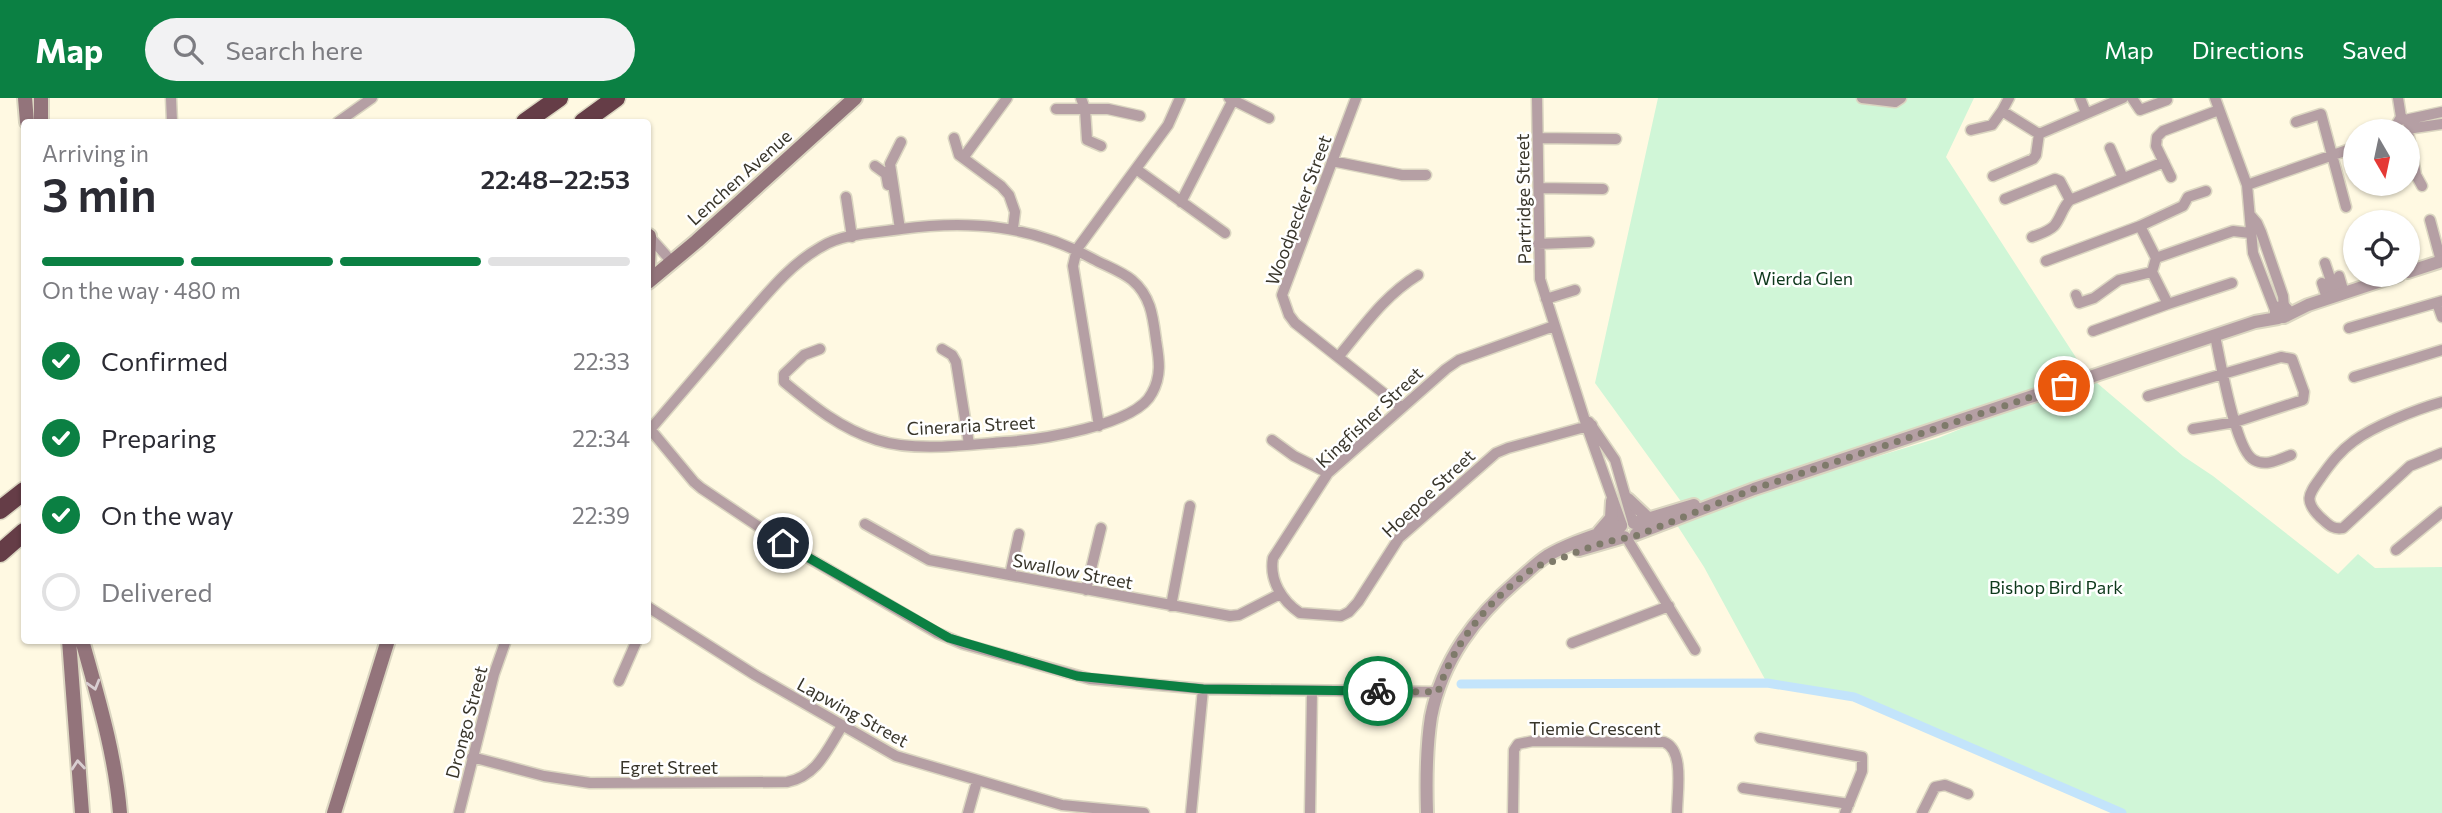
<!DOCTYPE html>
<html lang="en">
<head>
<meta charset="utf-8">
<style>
	body { margin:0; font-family:Commissioner,sans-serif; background:#f2f2f3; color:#2b2b33; height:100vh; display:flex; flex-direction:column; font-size:26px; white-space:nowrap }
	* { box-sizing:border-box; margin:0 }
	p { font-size:23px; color:#7c7c81 }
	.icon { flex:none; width:38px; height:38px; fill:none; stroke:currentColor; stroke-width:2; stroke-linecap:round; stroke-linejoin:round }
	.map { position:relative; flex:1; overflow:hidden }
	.side { position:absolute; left:21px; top:21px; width:630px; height:525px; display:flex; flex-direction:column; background:#fff; border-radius:7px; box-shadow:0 2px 5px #0004 }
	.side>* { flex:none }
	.needle { width:46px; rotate:171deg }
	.tools { position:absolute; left:2343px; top:21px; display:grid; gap:14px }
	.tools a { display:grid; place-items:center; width:77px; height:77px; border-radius:50%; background:#fff; box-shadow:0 2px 5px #0004; font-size:35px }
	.pin { position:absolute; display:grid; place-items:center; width:60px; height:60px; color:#fff; margin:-30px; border:4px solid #fff; border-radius:50%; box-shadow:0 2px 7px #0007 }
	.courier { position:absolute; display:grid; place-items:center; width:70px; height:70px; margin:-35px; border:5px solid #0b8043; border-radius:50%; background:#fff; color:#222; box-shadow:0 2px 9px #0007 }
	.summary em { font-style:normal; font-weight:600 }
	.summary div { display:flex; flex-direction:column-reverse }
	.summary { display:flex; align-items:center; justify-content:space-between; height:119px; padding:0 21px }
	h1 { font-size:46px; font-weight:600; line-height:52px }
	.bar { display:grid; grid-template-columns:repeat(4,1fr); gap:10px 7px; align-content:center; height:84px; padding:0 21px }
	.bar i { height:9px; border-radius:5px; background:#e1e1e2 }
	.bar .current { background:#0b8043 }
	.bar p { grid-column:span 4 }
	ol { padding:0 21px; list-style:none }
	li { display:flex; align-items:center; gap:21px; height:77px }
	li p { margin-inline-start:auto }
	li .icon { padding:7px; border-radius:50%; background:#0b8043; color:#fff; stroke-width:4 }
	li:last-child { color:#7c7c81 }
	li i { width:38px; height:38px; border:4px solid #e1e1e2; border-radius:50% }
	header { display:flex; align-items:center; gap:42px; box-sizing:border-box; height:98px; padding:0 35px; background:#0b8043; color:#fff }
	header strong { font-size:33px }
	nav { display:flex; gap:38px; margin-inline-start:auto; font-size:24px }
	.search { width:490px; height:63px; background:#f2f2f3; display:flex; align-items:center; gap:18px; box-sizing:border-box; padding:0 24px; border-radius:38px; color:#7c7c81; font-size:26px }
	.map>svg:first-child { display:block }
</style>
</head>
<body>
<header>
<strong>Map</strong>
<div class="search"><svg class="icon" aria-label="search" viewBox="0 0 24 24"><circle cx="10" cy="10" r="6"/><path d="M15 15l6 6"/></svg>Search here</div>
<nav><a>Map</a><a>Directions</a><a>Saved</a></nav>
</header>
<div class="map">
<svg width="2442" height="715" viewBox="0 0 2442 715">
	<rect width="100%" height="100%" fill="#fff9e2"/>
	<path fill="#d0f6d7" d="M 1658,0 L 1974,0 L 1946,59 L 2086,275 L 1685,409 L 1595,285 Z
		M 2090,279 L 2183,358 L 2213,378 L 2338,476 L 2358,456 L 2375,470 L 2442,469 L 2442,715 L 2122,715 L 1854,599 L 1767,585 L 1704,469 L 1675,424 L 1720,406 L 1938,340 Z"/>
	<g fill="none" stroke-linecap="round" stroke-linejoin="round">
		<path stroke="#c3e4fb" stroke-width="9" d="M 1461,586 L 1767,585 L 1854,599 L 2122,715"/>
		<defs>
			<path id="minor" d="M 171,0 L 172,24
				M 1081,0 L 1085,11 L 1087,42 L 1101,48
				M 1229,0 L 1269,20
				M 1356,0 L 1282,197 L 1289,217 L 1295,225 L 1401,309
				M 1537,0 L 1540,181 L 1587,329 L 1622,427
				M 1862,0 L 1895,4 L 1901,0
				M 2009,0 L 2002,13 L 2039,36 L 2123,0
				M 2080,0 L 2086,15
				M 2132,0 L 2140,12 L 2167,2
				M 2215,0 L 2247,87 L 2253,155 L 2275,212
				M 1056,11 L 1108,11 L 1140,18
				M 2405,22 L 2442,14
				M 338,24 L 372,0
				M 2296,24 L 2321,16 L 2346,109
				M 2407,31 L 2442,26
				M 1971,32 L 1992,27 L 2002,13
				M 2393,33 L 2401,19 L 2398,0
				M 2408,34 L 2416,77 L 2422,88
				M 954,40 L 959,57 L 1001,88 L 1009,97 L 1015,114 L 1013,130
				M 1538,40 L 1616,41
				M 2110,50 L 2123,80
				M 963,60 L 1007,0
				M 1332,63 L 1402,77 L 1426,77
				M 875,68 L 886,76 L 888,87
				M 1136,71 L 1225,135
				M 1993,78 L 2033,61 L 2036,57 L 2039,36
				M 2171,79 L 2156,48 L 2157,39 L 2163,33 L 2219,12
				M 2247,87 L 2356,49
				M 1539,90 L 1603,91
				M 846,99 L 852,139
				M 2005,101 L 2055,81 L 2060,83 L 2070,102
				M 1181,104 L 1233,2
				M 2251,118 L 2257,125 L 2261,134 L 2283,198 L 2284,209
				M 2430,122 L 2441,163
				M 2140,128 L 2156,160
				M 900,131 L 890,66 L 901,44
				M 649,138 L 672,164
				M 2032,139 C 2039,136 2048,134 2054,128 C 2061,120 2062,110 2070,102 L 2164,64
				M 1538,146 L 1589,144
				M 2408,155 L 2413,172
				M 2046,163 L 2140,128 L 2183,108 L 2188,99 L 2206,93
				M 2325,165 L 2336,198
				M 2339,178 L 2344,195
				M 2232,185 L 2168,206 L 2152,174 L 2156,160 L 2233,133 L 2250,135
				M 2322,185 L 2327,200
				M 2076,197 L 2079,205 L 2094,200 L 2119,182 L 2152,174
				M 1546,201 L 1575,192
				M 2437,205 L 2442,219
				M 1554,228 L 1459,262 L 1446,271 L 1328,375 L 1273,460 C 1269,482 1282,503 1300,515 L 1341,518 L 1349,514 L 1358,504 L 1399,440 L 1496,355 L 1508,350 L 1592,327
				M 2349,230 L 2442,203
				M 2093,233 L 2168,206
				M 2215,238 C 2220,260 2235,353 2254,362 C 2266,369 2280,361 2291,357
				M 942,251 L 952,257 L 956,264 L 969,346
				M 1339,258 C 1364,228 1384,198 1418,177
				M 2354,279 L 2442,252
				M 2148,298 L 2281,259 L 2292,261 L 2304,294 L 2303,302 L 2235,324 L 2193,331
				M 2442,304 C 2417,311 2374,328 2354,343 C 2340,353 2331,365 2321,379 C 2309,396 2303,402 2320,419 C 2328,426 2332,432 2343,430 L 2410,368 L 2442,355
				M 1589,324 L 1615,362 L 1633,425
				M 1099,328 L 1073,168 L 1077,151 L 1168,27 L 1180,0
				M 650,331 L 694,384 L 701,390 L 783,445 L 937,535 L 963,546 L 1090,581 L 1203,591 L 1438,594
				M 648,334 C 678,299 708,264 738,229 C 763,201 787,168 821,149 C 843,135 876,135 901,131 C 969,122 1033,127 1093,161 C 1106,168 1121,173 1132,182 C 1151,198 1153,219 1156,242 C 1159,261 1162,277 1152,295 C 1136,328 1037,342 1004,344 C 966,347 914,354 877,342 C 841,331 813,308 784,284 L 784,276 L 804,257 L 820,251
				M 1272,342 L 1294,358 L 1328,375
				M 865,426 L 929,462 L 1230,518 L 1239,517 L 1280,496
				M 1626,439 L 1695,552
				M 2396,452 L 2442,414
				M 1010,477 L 1019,436
				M 1086,492 L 1101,430
				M 1171,508 L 1190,408
				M 648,509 L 755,577 L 896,658 L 1062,707 L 1144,715
				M 1572,545 L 1669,508
				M 619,583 L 637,542
				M 1760,640 L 1862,659 L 1862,673 L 1845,715
				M 472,659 L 544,678 L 590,685 L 787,684 C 817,678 827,652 842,628
				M 1743,690 L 1849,706
				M 459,715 L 494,576 L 506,542
				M 968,715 L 977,683
				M 1191,715 L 1203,591
				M 1310,715 L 1312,593
				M 1513,715 L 1514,652 L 1518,646 L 1533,643 L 1664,644 C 1685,652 1677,695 1677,715
				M 1922,715 L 1935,689 L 1945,687 L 1968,696"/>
			<path id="tertiary" d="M 2408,174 L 2442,163
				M 2286,218 L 2287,212 L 2284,209 L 2276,210 L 2276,218 L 2284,219 L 2308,207 L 2399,177
				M 1628,401 L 1648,420
				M 1634,425 L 1694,407
				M 1599,434 L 1611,420 L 1612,403
				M 1636,436 L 1754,391 L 2255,224 L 2278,220
				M 1579,452 L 1624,439
				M 1427,715 C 1426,683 1426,651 1431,619 C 1442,562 1475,519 1518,482 C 1528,474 1536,465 1547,458 C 1569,445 1596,437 1621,428"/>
			<path id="secondary" d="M 25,0 L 27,24
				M 41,0 L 41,24
				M 648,170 L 649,138
				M 648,184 L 697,143 L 855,0
				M 69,542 L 82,715
				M 82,542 C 98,600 115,655 120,715
				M 334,715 L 388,542"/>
			<path id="motorway" d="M 525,24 L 559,0
				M 583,24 L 616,0
				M 0,412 L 24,393
				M 0,455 L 24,434"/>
		</defs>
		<use href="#minor" stroke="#dbd6c1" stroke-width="13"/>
		<use href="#tertiary" stroke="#dbd6c1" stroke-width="16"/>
		<use href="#secondary" stroke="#dbd6c1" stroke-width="18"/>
		<use href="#motorway" stroke="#dbd6c1" stroke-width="21"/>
		<use href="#minor" stroke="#b59fa4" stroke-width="10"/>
		<use href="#tertiary" stroke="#b59fa4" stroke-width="12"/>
		<use href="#secondary" stroke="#93747b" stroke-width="14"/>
		<use href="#motorway" stroke="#653d47" stroke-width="18"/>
	</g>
	<defs><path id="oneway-chevron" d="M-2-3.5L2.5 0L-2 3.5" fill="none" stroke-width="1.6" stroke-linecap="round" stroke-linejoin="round" transform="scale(1.75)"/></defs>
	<g stroke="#d9ced1">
		<use href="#oneway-chevron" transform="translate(94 587) rotate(74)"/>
		<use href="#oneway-chevron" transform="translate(78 667) rotate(-95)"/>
	</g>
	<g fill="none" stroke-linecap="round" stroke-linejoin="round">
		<path stroke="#7e7a6a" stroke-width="7" stroke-dasharray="0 12.6" d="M 1378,593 L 1438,594 C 1454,544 1489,502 1531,472 C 1537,467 1544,466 1551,464 C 1578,454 1604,442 1633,439 L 1754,391 L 2064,288"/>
		<path stroke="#0b8043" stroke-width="9" d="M 783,445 L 949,540 L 1077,578 L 1203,591 L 1378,593"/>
	</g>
	<g text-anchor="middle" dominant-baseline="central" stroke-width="5" stroke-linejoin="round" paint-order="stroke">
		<g font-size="18" fill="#38352a" stroke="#fff">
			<text transform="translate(739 79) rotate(-42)">Lenchen Avenue</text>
			<text transform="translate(1523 101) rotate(-91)">Partridge Street</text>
			<text transform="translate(1298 112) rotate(-70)">Woodpecker Street</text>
			<text transform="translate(1369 319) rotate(-43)">Kingfisher Street</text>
			<text transform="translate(971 327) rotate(-3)">Cineraria Street</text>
			<text transform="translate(1428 395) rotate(-43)">Hoepoe Street</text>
			<text transform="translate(1073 473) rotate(11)">Swallow Street</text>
			<text transform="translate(853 614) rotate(29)">Lapwing Street</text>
			<text transform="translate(466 624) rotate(-75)">Drongo Street</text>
			<text x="1595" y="630">Tiemie Crescent</text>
			<text x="669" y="669">Egret Street</text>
		</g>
		<g font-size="18" fill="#0e391c" stroke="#fff">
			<text x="1803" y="180">Wierda Glen</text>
			<text x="2056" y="489">Bishop Bird Park</text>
		</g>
	</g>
</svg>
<div class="tools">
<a><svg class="needle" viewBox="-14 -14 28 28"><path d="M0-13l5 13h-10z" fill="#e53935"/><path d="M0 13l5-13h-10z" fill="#7c7c81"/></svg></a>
<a><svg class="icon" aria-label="locate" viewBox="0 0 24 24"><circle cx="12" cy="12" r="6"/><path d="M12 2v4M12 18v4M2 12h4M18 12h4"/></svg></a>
</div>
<div class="pin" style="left:2064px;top:288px;background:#ea580c"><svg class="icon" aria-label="bag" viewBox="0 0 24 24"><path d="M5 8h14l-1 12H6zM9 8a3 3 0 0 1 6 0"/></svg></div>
<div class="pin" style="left:783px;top:445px;background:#1f2937"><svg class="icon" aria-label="home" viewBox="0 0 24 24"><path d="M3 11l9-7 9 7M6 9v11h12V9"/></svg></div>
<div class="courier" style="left:1378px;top:593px"><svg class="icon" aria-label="bike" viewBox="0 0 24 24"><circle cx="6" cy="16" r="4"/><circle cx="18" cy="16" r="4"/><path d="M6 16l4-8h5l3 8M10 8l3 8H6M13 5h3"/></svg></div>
<section class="side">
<div class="summary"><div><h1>3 min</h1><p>Arriving in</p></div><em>22:48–22:53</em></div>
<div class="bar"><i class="current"></i><i class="current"></i><i class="current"></i><i></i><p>On the way · 480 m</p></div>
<ol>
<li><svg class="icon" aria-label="check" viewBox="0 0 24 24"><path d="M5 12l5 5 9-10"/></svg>Confirmed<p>22:33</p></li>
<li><svg class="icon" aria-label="check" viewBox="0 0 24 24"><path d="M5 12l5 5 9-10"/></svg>Preparing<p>22:34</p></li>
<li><svg class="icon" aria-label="check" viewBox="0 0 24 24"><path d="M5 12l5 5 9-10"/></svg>On the way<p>22:39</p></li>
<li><i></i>Delivered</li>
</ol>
</section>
</div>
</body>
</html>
